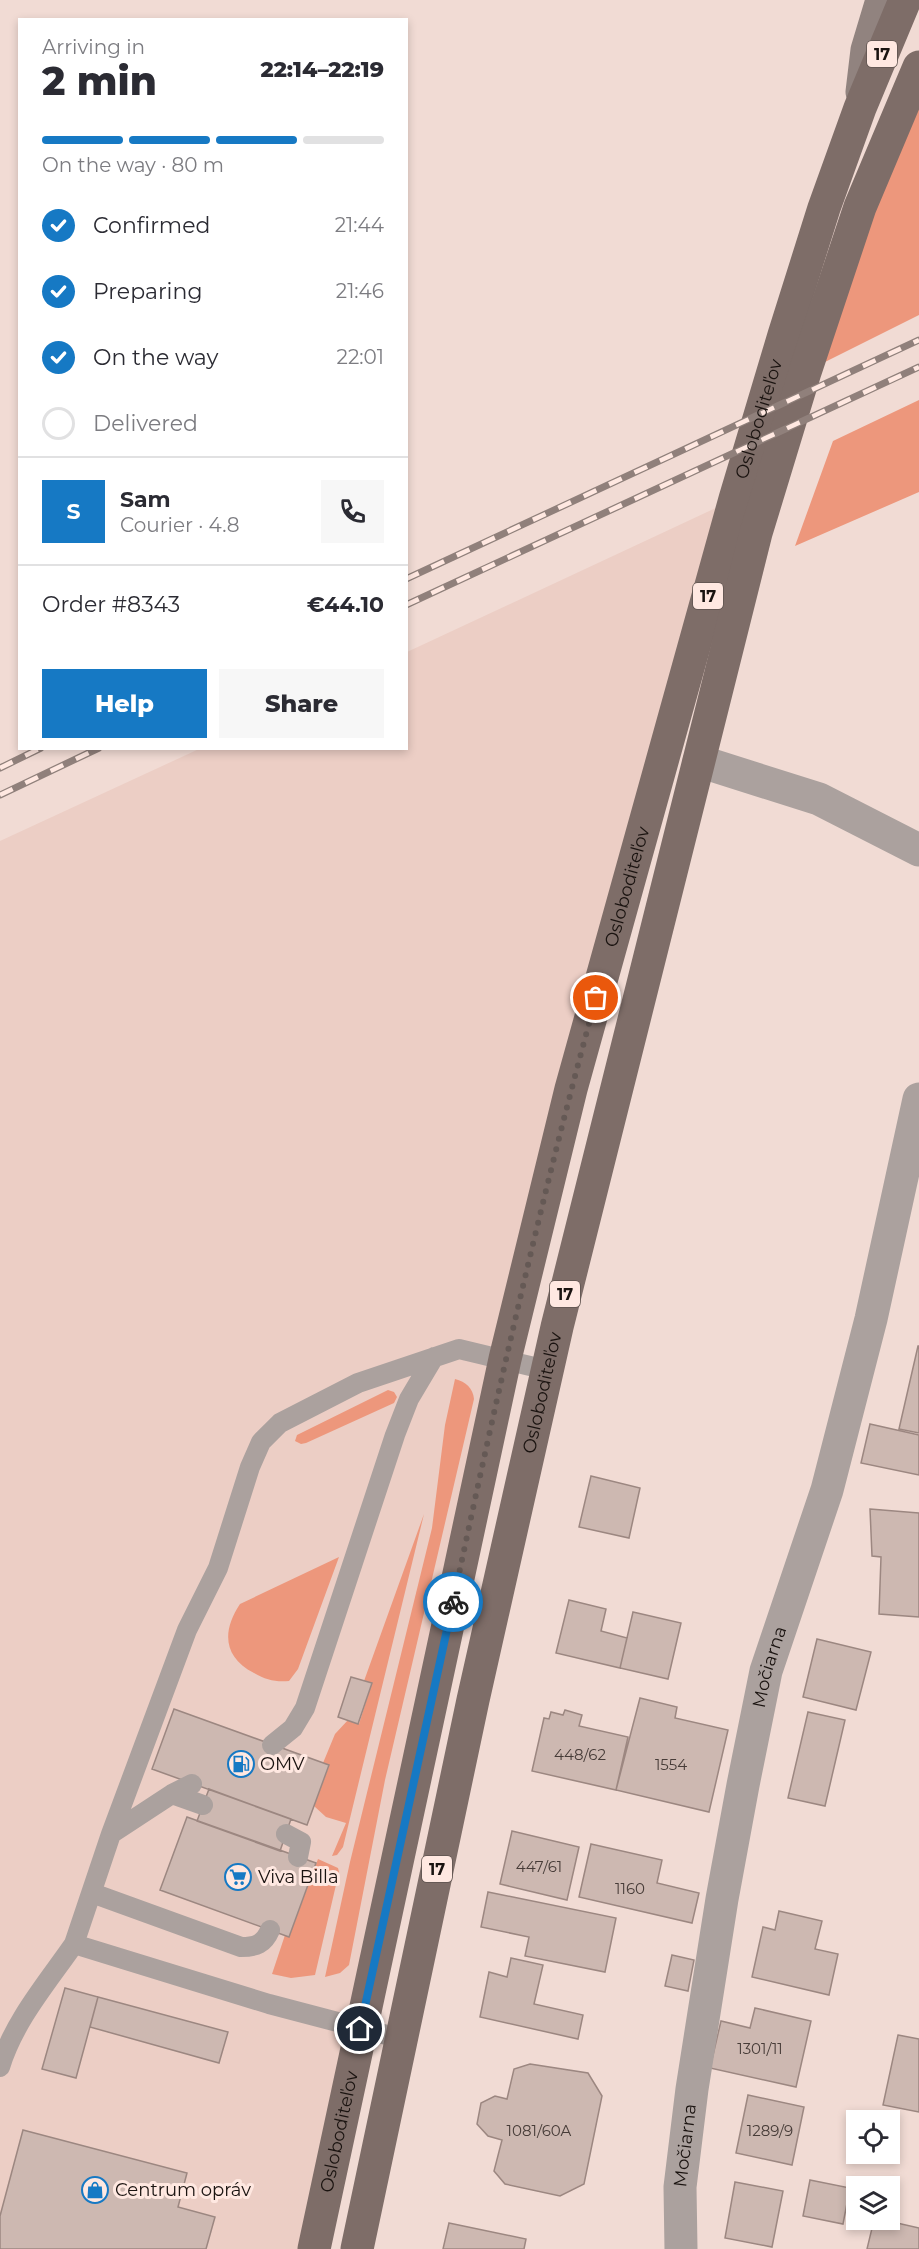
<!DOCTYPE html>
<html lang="en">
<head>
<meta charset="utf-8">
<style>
	body { margin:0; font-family:Montserrat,sans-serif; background:#f7f7f7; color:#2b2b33; height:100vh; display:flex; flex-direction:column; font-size:22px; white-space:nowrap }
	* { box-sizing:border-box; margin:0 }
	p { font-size:20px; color:#7c7c81 }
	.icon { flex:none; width:33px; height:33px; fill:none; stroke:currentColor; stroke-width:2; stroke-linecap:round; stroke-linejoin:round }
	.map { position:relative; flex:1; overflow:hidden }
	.details { position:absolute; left:18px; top:18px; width:390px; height:732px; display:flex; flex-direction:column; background:#fff; border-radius:0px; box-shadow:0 3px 9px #0003 }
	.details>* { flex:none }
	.controls { position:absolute; left:846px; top:2110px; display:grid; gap:12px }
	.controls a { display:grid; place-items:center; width:54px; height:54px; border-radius:0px; background:#fff; box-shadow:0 3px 9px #0003; font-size:30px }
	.pin { position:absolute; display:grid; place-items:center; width:51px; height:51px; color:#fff; margin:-26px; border:3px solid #fff; border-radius:50%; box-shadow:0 2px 6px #0007 }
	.courier { position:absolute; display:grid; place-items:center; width:60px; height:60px; margin:-30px; border:4px solid #1679c4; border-radius:50%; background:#fff; color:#222; box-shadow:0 2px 8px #0007 }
	.summary em { font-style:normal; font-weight:800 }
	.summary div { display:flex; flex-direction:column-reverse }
	.summary { display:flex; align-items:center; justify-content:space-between; height:102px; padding:0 24px }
	h1 { font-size:39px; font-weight:800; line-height:45px }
	.bar { display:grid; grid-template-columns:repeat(4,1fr); gap:9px 6px; align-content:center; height:72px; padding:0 24px }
	.bar i { height:8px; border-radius:4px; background:#e1e1e2 }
	.bar .selected { background:#1679c4 }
	.bar p { grid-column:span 4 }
	.line { display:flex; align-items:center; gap:15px; padding:0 24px; border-top:2px solid #e1e1e2 }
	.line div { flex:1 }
	.round { display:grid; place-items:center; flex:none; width:63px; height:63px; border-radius:0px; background:#f7f7f7 }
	ol { padding:0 24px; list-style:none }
	li { display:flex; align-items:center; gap:18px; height:66px }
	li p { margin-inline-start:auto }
	li .icon { padding:6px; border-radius:50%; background:#1679c4; color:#fff; stroke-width:4 }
	li:last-child { color:#7c7c81 }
	li i { width:33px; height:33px; border:3px solid #e1e1e2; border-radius:50% }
	.primary-button { display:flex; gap:12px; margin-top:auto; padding:12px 24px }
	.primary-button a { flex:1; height:69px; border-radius:0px; background:#1679c4; color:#fff; font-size:24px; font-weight:800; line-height:69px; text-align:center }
	.primary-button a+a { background:#f7f7f7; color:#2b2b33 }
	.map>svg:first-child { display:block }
</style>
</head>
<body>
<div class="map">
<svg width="919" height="2249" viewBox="0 0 919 2249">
	<rect width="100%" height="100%" fill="#f1dbd4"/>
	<path fill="#eccec5" d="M 735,499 L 602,975 L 314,2249 L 0,2249 L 0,841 L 199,749 L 406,748 L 407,652 Z"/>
	<path fill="#ed977c" d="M 919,67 L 919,315 L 805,372 Z
		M 919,400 L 919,492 L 795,546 L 833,441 Z
		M 455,1379 C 466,1382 473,1388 474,1399 L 385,1780 L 349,1965 L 340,1973 L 325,1977 L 350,1862 L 432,1528 L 445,1425 Z
		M 388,1390 L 394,1392 L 397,1397 L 394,1403 L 306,1443 L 301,1444 L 295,1441 L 297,1435 Z
		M 424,1514 L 343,1847 L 337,1855 L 332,1856 L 346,1823 L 326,1817 L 314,1806 L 329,1766 L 323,1763 L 335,1734 L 348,1720 L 359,1724 L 372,1683 L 364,1681 Z
		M 339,1557 L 298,1669 L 289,1681 C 275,1682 266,1680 254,1673 C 223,1657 222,1631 240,1604 Z
		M 318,1859 L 338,1868 L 339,1872 L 315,1975 L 291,1978 L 272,1974 L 285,1935 L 289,1937 Z"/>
	<path fill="#cdb8b1" stroke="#9c8781" stroke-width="1.5" d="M 918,1346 L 919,1346 L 919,1433 L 899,1429 Z
		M 870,1424 L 919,1435 L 919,1475 L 861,1463 Z
		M 591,1476 L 640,1488 L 629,1538 L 579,1527 Z
		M 870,1509 L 919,1513 L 919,1617 L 879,1614 L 881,1557 L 872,1556 Z
		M 569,1600 L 606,1609 L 601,1631 L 627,1638 L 620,1668 L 556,1653 Z
		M 633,1612 L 681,1623 L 668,1679 L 620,1668 Z
		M 817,1639 L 871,1652 L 856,1710 L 803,1697 Z
		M 351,1677 L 372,1683 L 358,1724 L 338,1717 Z
		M 640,1698 L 677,1707 L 675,1718 L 728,1730 L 709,1812 L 616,1790 Z
		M 174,1709 L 329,1765 L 307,1825 L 152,1769 Z
		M 565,1710 L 582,1715 L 579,1726 L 628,1737 L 616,1790 L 532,1771 L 544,1718 L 549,1719 L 551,1712 L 563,1715 Z
		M 808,1712 L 845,1720 L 825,1806 L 788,1798 Z
		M 209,1789 L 291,1819 L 280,1851 L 197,1821 Z
		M 187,1817 L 316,1863 L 289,1937 L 160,1890 Z
		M 512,1831 L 579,1847 L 567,1900 L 500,1884 Z
		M 591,1844 L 662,1860 L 657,1883 L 699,1893 L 692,1923 L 579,1897 Z
		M 488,1892 L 616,1918 L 605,1972 L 525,1956 L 529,1937 L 481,1927 Z
		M 779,1911 L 822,1921 L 815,1949 L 838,1954 L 829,1995 L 752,1977 L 763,1927 L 775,1930 Z
		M 672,1955 L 694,1960 L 688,1991 L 665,1986 Z
		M 511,1958 L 543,1965 L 534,2004 L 583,2015 L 578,2039 L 480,2017 L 489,1972 L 507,1977 Z
		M 65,1988 L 98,1997 L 76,2078 L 42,2069 Z
		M 98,1997 L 228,2032 L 219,2063 L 90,2027 Z
		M 755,2008 L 811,2021 L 796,2087 L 710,2068 L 721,2021 L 750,2028 Z
		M 898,2035 L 919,2039 L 919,2112 L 883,2105 Z
		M 530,2064 L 588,2073 L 602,2096 L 584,2184 L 560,2196 L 505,2184 L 494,2171 L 502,2140 L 488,2136 L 477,2124 L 481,2103 L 495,2096 L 507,2099 L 514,2069 Z
		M 748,2095 L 804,2107 L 792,2165 L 736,2153 Z
		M 23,2130 L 187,2173 L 178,2207 L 215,2217 L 206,2249 L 0,2249 L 0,2216 Z
		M 810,2180 L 850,2188 L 843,2224 L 803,2216 Z
		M 735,2182 L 783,2191 L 772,2247 L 725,2238 Z
		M 874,2220 L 884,2220 L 919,2228 L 919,2249 L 867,2249 Z
		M 449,2223 L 526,2239 L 524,2249 L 443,2249 Z"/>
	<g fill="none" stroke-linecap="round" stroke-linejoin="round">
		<path stroke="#aba19e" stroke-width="20" d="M 272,1745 L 293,1728 L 305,1708 L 395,1435 L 409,1399 L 434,1357
			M 172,1794 L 203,1805
			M 111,1834 L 172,1794 L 192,1784
			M 286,1834 L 301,1842 L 298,1857
			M 92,1893 L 241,1947 C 256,1947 264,1944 270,1930
			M 402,2039 L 269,2004 L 74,1944 L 111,1834 L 187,1630 L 218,1568 L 250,1467 L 261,1442 L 280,1423 L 358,1383 L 459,1349 L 547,1370
			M 0,2067 C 14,2021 47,1983 74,1944"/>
		<g stroke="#aba19e" stroke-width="33">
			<path d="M 699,761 L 819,799 L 919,850"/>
			<path id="s1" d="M 681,2249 L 680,2187 L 692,2089 L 722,1899 L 743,1785 L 766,1671 L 827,1490 L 871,1319 L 919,1099"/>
		</g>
		<path stroke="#91837f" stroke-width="33" d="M 862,92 L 867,50 L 882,0"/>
		<g stroke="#7e6d68" stroke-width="33">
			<path id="s2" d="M 314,2249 L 505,1359 L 571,1089 L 735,499 L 784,335 L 824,208 L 860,108 L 905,0"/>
			<path id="s3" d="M 357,2249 L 473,1700 L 557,1327 L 756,533 L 805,372 L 860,207 L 919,67"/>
		</g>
		<defs>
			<path id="rail" d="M 406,579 L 919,340
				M 406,605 L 919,367
				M 0,768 L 41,748
				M 0,795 L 99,748"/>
		</defs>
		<use href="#rail" stroke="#90807b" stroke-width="7"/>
		<use href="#rail" stroke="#ffe8e1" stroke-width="4.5" stroke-dasharray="14" stroke-linecap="butt"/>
	</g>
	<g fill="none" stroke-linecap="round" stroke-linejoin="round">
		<path stroke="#655955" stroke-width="6" stroke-dasharray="0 10.8" d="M 453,1602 C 496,1399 541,1198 596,998"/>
		<path stroke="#1679c4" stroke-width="8" d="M 360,2029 L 453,1602"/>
	</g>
	<defs>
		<symbol id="fuel-ring" viewBox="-11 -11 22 22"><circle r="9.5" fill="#ffe8e1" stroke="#1679c4" stroke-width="1.5"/><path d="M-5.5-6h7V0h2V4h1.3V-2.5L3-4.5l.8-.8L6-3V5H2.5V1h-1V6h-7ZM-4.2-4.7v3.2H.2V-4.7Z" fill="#1679c4"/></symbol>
		<symbol id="supermarket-ring" viewBox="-11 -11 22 22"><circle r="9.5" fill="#ffe8e1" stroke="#1679c4" stroke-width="1.5"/><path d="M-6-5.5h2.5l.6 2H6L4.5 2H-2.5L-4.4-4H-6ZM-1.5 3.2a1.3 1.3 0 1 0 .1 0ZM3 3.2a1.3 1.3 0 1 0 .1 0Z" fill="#1679c4"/></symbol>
		<symbol id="shop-ring" viewBox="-11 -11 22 22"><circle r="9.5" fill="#ffe8e1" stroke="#1679c4" stroke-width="1.5"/><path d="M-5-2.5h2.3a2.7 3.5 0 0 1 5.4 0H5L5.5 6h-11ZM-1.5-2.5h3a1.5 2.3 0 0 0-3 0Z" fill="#1679c4"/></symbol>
	</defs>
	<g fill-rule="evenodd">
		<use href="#fuel-ring" x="226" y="1749" width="30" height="30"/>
		<use href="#supermarket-ring" x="223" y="1862" width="30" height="30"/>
		<use href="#shop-ring" x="80" y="2175" width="30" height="30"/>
	</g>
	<g text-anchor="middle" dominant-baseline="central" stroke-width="6" stroke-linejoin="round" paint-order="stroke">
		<g font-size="15" fill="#473c38">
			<text x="580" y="1754">448/62</text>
			<text x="671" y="1764">1554</text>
			<text x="539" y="1866">447/61</text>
			<text x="630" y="1888">1160</text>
			<text x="760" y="2048">1301/11</text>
			<text x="539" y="2130">1081/60A</text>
			<text x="770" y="2130">1289/9</text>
		</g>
		<g fill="#ffe8e1" stroke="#5f534f" stroke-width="1.5">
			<rect x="867" y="41" width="30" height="26" rx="4.5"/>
			<rect x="693" y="583" width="30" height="26" rx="4.5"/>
			<rect x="550" y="1281" width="30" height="26" rx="4.5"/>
			<rect x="422" y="1856" width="30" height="26" rx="4.5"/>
		</g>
		<g font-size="16" font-weight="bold" fill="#1a1310">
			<text x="882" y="54">17</text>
			<text x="708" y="596">17</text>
			<text x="565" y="1294">17</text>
			<text x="437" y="1869">17</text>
		</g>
		<g font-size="18" fill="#1a1310" stroke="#ffe8e1">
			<text stroke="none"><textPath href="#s2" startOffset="1884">Osloboditeľov</textPath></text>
			<text stroke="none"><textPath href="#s2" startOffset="1398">Osloboditeľov</textPath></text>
			<text stroke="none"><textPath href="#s3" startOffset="876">Osloboditeľov</textPath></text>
			<text stroke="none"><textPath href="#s1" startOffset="590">Močiarna</textPath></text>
			<text stroke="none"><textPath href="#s2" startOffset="120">Osloboditeľov</textPath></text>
			<text stroke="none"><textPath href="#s1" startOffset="104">Močiarna</textPath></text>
		</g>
		<g font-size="18" fill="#1a1310" stroke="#ffe8e1" text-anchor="start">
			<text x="260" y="1764">OMV</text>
			<text x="258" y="1877">Viva Billa</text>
			<text x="115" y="2190">Centrum opráv</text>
		</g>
	</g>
</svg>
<div class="controls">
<a><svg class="icon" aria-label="locate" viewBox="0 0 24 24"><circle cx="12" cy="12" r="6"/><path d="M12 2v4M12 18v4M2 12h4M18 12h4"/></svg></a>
<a><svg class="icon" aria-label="layers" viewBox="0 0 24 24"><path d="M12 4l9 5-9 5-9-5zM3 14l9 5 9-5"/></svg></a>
</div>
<div class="pin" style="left:596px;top:998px;background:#ea580c"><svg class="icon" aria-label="bag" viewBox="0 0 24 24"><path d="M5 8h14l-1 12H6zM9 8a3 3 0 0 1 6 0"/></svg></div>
<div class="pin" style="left:360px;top:2029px;background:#1f2937"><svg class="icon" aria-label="home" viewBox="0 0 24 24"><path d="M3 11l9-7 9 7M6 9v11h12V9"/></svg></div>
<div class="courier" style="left:453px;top:1602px"><svg class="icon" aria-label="bike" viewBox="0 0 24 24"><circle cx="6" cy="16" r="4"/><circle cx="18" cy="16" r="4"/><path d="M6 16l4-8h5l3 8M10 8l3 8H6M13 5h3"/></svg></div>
<section class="details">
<div class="summary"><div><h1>2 min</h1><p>Arriving in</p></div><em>22:14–22:19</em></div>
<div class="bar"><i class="selected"></i><i class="selected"></i><i class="selected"></i><i></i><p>On the way · 80 m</p></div>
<ol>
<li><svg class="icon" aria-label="check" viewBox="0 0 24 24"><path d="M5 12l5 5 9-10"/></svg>Confirmed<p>21:44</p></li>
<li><svg class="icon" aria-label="check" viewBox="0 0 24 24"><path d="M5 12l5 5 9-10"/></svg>Preparing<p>21:46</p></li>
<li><svg class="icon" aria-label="check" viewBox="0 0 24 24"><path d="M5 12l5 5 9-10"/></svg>On the way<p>22:01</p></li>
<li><i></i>Delivered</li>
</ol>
<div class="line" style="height:108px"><b class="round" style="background:#1679c4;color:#fff">S</b><div><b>Sam</b><p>Courier · 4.8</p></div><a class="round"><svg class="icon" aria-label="phone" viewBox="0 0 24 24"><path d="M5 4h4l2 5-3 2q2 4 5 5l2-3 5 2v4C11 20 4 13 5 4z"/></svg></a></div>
<div class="line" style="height:78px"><div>Order #8343</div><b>€44.10</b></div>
<div class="primary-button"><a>Help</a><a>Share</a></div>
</section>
</div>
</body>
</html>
